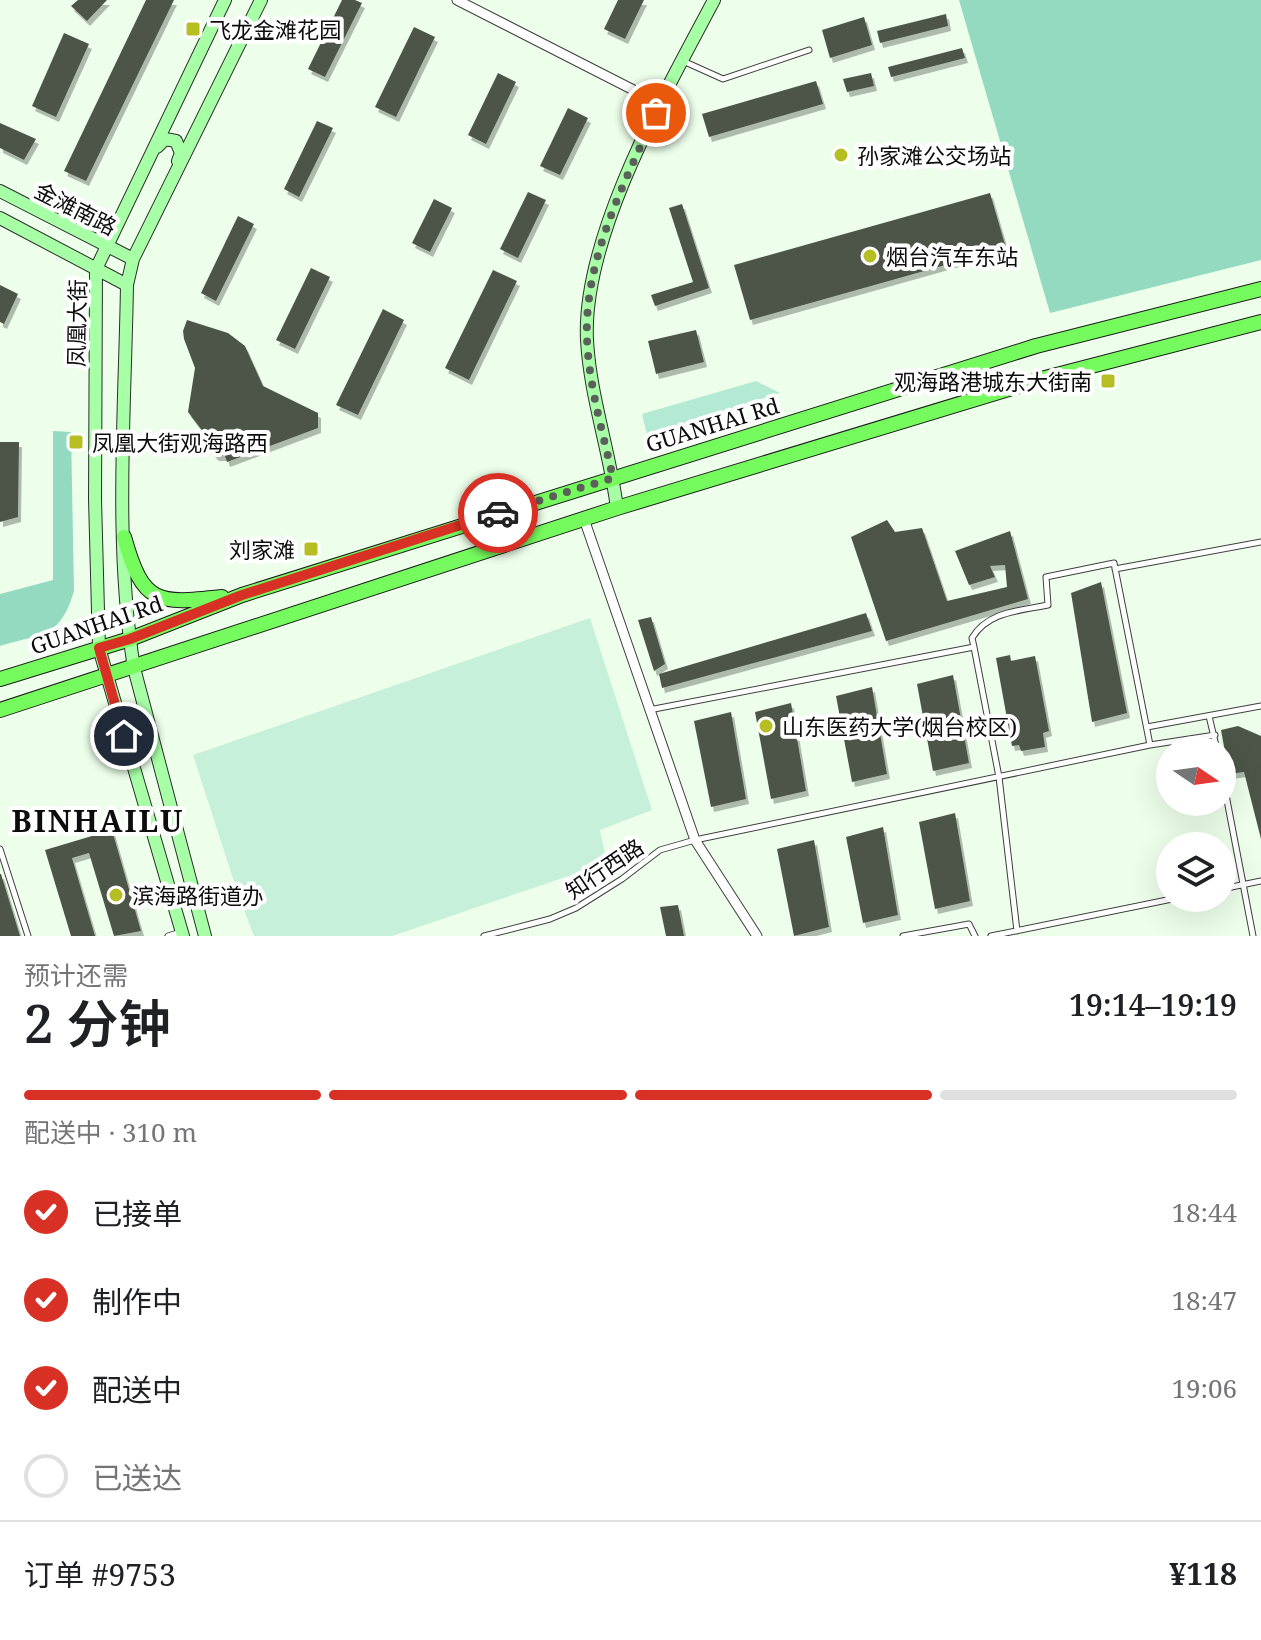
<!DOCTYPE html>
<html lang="zh">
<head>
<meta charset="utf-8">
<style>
	body { margin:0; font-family:"Noto Serif","Noto Sans SC",serif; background:#f2f2f2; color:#202124; height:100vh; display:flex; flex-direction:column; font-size:30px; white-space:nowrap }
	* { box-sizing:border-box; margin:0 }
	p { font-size:26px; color:#757577 }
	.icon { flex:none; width:44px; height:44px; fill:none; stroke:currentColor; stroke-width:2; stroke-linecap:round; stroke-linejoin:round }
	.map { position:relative; height:936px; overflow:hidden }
	.details { display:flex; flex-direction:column; background:#fff; flex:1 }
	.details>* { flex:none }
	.needle { width:52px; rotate:103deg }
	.tools { position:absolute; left:1156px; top:736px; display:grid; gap:16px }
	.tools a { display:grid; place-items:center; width:80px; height:80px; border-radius:50%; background:#fff; box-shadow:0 8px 32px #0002; font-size:40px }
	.pin { position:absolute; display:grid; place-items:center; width:68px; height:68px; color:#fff; margin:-34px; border:4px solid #fff; border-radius:50%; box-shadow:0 2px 8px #0007 }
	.courier { position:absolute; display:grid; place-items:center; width:80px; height:80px; margin:-40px; border:6px solid #d93025; border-radius:50%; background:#fff; color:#222; box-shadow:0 2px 10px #0007 }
	.head em { font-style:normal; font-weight:600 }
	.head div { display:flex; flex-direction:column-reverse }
	.head { display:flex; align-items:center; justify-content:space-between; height:136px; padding:0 24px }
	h1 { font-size:52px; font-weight:600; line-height:60px }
	.bar { display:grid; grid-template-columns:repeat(4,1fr); gap:12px 8px; align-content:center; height:96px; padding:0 24px }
	.bar i { height:10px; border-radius:6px; background:#e0e0e0 }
	.bar .active { background:#d93025 }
	.bar p { grid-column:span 4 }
	.line { display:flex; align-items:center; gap:20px; padding:0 24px; border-top:2px solid #e0e0e0 }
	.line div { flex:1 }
	ol { padding:0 24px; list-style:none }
	li { display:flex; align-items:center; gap:24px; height:88px }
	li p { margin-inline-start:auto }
	li .icon { padding:8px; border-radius:50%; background:#d93025; color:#fff; stroke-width:4 }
	li:last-child { color:#757577 }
	li i { width:44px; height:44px; border:4px solid #e0e0e0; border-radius:50% }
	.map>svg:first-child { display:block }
</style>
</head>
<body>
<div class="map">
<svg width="1261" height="936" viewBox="0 0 1261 936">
	<defs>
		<filter id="shadow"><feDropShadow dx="3" dy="5" stdDeviation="0" flood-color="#0004"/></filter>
	</defs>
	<rect width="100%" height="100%" fill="#edffeb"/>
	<path fill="#b4e9d3" d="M 756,381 L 780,393 L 647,435 L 642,414 Z"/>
	<path fill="#93dac1" d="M 959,0 L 1261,0 L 1261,260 L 1050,313 Z
		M 53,431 L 71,432 L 74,591 C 60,638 43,633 0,646 L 0,594 L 53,580 Z"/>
	<path fill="#c6f0d9" d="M 590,618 L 652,810 L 600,830 L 607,863 L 392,936 L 254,936 L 239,897 L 193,755 Z"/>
	<path fill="#4e5548" filter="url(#shadow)" d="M 78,0 L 107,0 L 87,21 L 71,6 Z
		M 146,0 L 174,0 L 86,181 L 64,171 Z
		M 342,0 L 355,0 L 362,3 L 325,77 L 308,69 Z
		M 618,0 L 644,0 L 625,39 L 604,29 Z
		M 946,14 L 948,26 L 880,43 L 877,31 Z
		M 864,17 L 872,45 L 830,58 L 822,30 Z
		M 414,27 L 435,37 L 396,117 L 375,107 Z
		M 64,33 L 89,44 L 56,117 L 32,106 Z
		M 962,48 L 965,58 L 891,77 L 888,67 Z
		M 498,73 L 516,82 L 486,144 L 468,135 Z
		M 871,73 L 874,86 L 847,92 L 843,79 Z
		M 816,81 L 823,104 L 709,137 L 702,114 Z
		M 568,108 L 588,118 L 560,175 L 540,166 Z
		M 317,121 L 333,128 L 299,197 L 284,189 Z
		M 0,123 L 36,139 L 24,160 L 0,148 Z
		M 528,192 L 546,200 L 518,258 L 500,249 Z
		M 990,193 L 1006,248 L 750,320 L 734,265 Z
		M 434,199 L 452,208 L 430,252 L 412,243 Z
		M 682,204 L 709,288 L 655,306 L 651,295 L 693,282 L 669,208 Z
		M 238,216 L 254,224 L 216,301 L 201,293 Z
		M 311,268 L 330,277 L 295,349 L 276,340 Z
		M 493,270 L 517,281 L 469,380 L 445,368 Z
		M 0,285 L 18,294 L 4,324 L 0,322 Z
		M 383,309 L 404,320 L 358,415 L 336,405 Z
		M 187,320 L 228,333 L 245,346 L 263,386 L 318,413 L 318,428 L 227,462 L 225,456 L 216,456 L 207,447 L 204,433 L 188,412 L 195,368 L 184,339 L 183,331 Z
		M 696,330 L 704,362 L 656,374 L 648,341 Z
		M 0,442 L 19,442 L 18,517 L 0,522 Z
		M 887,520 L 895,532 L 922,528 L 947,601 L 1007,587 L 1005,565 L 990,566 L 995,577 L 969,585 L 955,551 L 1010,531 L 1028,599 L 886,641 L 851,537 Z
		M 1101,582 L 1127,713 L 1092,722 L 1071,593 Z
		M 866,613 L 872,631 L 662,688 L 659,674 Z
		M 651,617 L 665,664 L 654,671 L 638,620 Z
		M 1010,655 L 1011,661 L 1035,656 L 1049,731 L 1043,733 L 1045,747 L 1021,751 L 1019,745 L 1012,746 L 996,658 Z
		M 953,675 L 969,763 L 933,771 L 917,684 Z
		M 872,687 L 887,774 L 852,782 L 836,696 Z
		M 791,703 L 806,791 L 771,799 L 755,712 Z
		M 731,712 L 746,799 L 711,807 L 694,721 Z
		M 1238,726 L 1261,736 L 1261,839 L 1244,772 L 1229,774 L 1221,730 Z
		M 955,813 L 970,901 L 935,909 L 919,822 Z
		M 883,827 L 898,915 L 863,923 L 846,837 Z
		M 112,830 L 141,931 L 114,936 L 89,853 L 72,858 L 95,936 L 71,936 L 45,850 Z
		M 814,840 L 829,927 L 794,936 L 777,849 Z
		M 0,874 L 1,874 L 20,936 L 0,936 Z
		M 678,905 L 684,936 L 666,936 L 660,907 Z"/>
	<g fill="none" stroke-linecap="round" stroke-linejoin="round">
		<defs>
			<path id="lane" d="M 683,61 L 723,79 L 809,50
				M 1115,569 L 1261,542
				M 974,647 L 972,638 C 988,611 1020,611 1048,605 L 1046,577 L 1114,563 L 1150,745
				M 649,710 L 974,647 L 999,777 L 1017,931
				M 1209,716 L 1217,750
				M 1147,727 L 1261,706
				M 1222,774 L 1253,936
				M 0,849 L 28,936
				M 1222,889 L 1261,881
				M 168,936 L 181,932
				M 484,936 L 550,919 L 576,908 L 622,879 L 660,850 L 695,840 L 1150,745 L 1215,735
				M 903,936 L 969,924 L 975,936
				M 991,936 L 1177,898"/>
			<path id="street" d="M 457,0 L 661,104
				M 584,519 L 695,840 L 757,936"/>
			<path id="secondary" d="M 157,147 L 165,139 L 176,141 L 181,153 L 178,161
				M 0,191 L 133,259
				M 0,218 L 127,285
				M 617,508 C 610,452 590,396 587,340 C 582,236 666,91 714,0
				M 183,936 L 99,648 L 95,499 L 96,269 L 225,0
				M 205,936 L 134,668 C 114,543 125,411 127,285 L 133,259 L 261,0"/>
			<path id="primary" d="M 124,537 C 143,605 157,604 222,597
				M 0,679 L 130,639 L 242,595 L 1036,346 L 1261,289
				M 0,710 L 617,508 L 1045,378 L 1261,322"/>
		</defs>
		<use href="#lane" stroke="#3f3f3f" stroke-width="7"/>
		<use href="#street" stroke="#3f3f3f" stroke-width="11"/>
		<use href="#secondary" stroke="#2e2e2e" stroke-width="14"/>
		<use href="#primary" stroke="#1d1d1d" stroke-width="16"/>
		<use href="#lane" stroke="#fff" stroke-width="5"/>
		<use href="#street" stroke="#fff" stroke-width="9"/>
		<use href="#secondary" stroke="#a7ffa6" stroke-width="12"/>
		<use href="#primary" stroke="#76fb5e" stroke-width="14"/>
	</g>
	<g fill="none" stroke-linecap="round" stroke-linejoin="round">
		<path stroke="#5b615a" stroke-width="8" stroke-dasharray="0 14.4" d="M 498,513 L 613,478 C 603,433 589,386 587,339 C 584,260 624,183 656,113"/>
		<path stroke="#d93025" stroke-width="10" d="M 124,736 L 99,648 L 130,639 L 242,595 L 498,513"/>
	</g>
	<g fill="#b6be22" stroke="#fff" stroke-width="3">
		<rect x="185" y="21" width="16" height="16" rx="4"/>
		<circle cx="841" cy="155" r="8"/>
		<circle cx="870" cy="256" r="8"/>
		<rect x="1100" y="373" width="16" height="16" rx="4"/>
		<rect x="68" y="434" width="16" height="16" rx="4"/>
		<rect x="303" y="541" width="16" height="16" rx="4"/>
		<circle cx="766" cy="726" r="8"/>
		<circle cx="116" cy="895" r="8"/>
	</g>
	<g text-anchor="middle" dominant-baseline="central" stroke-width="8" stroke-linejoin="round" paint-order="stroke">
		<g font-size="22" fill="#0c0c0c" stroke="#fff" text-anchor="start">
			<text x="209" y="29">飞龙金滩花园</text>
			<text x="857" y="155">孙家滩公交场站</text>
			<text x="886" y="256">烟台汽车东站</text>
			<text x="1092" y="381" text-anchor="end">观海路港城东大街南</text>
			<text x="92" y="442">凤凰大街观海路西</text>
			<text x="295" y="549" text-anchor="end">刘家滩</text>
			<text x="782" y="726">山东医药大学(烟台校区)</text>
			<text x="132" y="895">滨海路街道办</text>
		</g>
		<g font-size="22" fill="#0c0c0c" stroke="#fff">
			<text transform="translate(76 208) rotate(27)">金滩南路</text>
			<text transform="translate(76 323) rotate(-89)">凤凰大街</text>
			<text transform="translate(712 424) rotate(-17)">GUANHAI Rd</text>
			<text transform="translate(96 624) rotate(-19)">GUANHAI Rd</text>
			<text transform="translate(604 868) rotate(-34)">知行西路</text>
		</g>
		<g font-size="30" font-weight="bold" letter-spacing="2" fill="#0c0c0c" stroke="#fff">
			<text x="98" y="820">BINHAILU</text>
		</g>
	</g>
</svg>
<div class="tools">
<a><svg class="needle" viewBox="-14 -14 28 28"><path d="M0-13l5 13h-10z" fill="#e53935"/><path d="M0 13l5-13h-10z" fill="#757577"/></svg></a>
<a><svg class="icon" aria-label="layers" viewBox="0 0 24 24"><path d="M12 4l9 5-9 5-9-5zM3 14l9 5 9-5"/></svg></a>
</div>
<div class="pin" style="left:656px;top:113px;background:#ea580c"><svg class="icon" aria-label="bag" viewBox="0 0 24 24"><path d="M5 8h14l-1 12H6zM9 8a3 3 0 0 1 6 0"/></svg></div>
<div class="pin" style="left:124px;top:736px;background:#1f2937"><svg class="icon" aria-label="home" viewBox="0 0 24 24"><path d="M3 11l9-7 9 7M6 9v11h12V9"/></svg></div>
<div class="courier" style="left:498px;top:513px"><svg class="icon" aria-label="car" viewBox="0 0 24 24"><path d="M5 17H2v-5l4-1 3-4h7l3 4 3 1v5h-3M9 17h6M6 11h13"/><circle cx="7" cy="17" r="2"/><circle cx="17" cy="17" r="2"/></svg></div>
</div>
<section class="details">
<div class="head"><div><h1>2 分钟</h1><p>预计还需</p></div><em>19:14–19:19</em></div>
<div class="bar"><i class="active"></i><i class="active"></i><i class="active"></i><i></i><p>配送中 · 310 m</p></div>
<ol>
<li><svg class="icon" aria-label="check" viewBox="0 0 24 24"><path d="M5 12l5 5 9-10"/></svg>已接单<p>18:44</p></li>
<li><svg class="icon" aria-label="check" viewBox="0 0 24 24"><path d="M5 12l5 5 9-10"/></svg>制作中<p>18:47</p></li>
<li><svg class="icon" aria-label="check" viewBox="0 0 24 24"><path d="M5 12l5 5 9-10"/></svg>配送中<p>19:06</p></li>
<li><i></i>已送达</li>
</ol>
<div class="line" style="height:104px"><div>订单 #9753</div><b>¥118</b></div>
</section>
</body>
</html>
